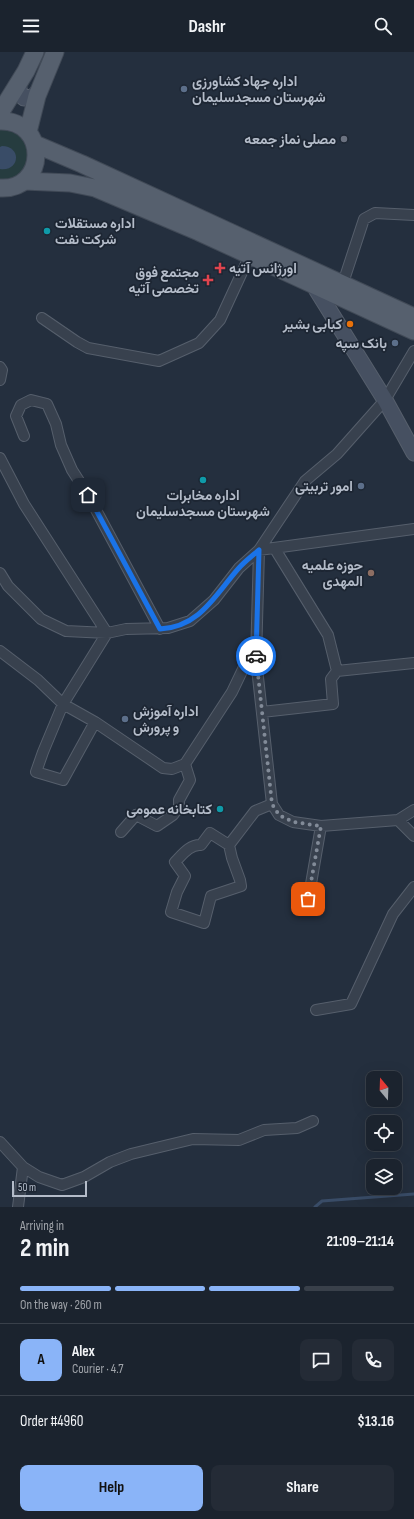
<!DOCTYPE html>
<html lang="en">
<head>
<meta charset="utf-8">
<style>
	body { margin:0; font-family:"Sofia Sans Condensed",Vazirmatn,sans-serif; background:#242b36; color:#f1f3f6; height:100vh; display:flex; flex-direction:column; font-size:15px; white-space:nowrap }
	* { box-sizing:border-box; margin:0 }
	p { font-size:13px; color:#a0a4aa }
	.icon { flex:none; width:22px; height:22px; fill:none; stroke:currentColor; stroke-width:2; stroke-linecap:round; stroke-linejoin:round }
	.map { position:relative; height:1155px; overflow:hidden }
	.drawer { display:flex; flex-direction:column; background:#1b232e; flex:1 }
	.drawer>* { flex:none }
	.needle { width:26px; rotate:341deg }
	.buttons { position:absolute; left:366px; top:1019px; display:grid; gap:8px }
	.buttons a { display:grid; place-items:center; width:36px; height:36px; border-radius:8px; background:#1b232e; box-shadow:0 4px 16px #0002,0 0 0 1px #39404a; font-size:20px }
	.scale { position:absolute; left:12px; bottom:10px; width:75px; box-sizing:border-box; padding-left:4px; border:2px solid #b4bcc9; border-top:0; font-size:11px; line-height:14px; white-space:nowrap; color:#b4bcc9; -webkit-text-stroke:3px #1d2633; paint-order:stroke }
	.pin { position:absolute; display:grid; place-items:center; width:34px; height:34px; color:#fff; margin:-17px; border-radius:8px; box-shadow:0 2px 6px #0006 }
	.courier { position:absolute; display:grid; place-items:center; width:40px; height:40px; margin:-20px; border:3px solid #1a73e8; border-radius:50%; background:#fff; color:#222; box-shadow:0 1px 5px #0007 }
	.headline em { font-style:normal; font-weight:700 }
	.headline div { display:flex; flex-direction:column-reverse }
	.headline { display:flex; align-items:center; justify-content:space-between; height:68px; padding:0 20px }
	h1 { font-size:26px; font-weight:700; line-height:30px }
	.bar { display:grid; grid-template-columns:repeat(4,1fr); gap:6px 4px; align-content:center; height:48px; padding:0 20px }
	.bar i { height:5px; border-radius:3px; background:#39404a }
	.bar .current { background:#8ab4f8 }
	.bar p { grid-column:span 4 }
	.line { display:flex; align-items:center; gap:10px; padding:0 20px; border-top:1px solid #39404a }
	.line div { flex:1 }
	.round { display:grid; place-items:center; flex:none; width:42px; height:42px; border-radius:8px; background:#242b36 }
	.primary-button { display:flex; gap:8px; margin-top:auto; padding:8px 20px }
	.primary-button a { flex:1; height:46px; border-radius:8px; background:#8ab4f8; color:#111; font-size:16px; font-weight:700; line-height:46px; text-align:center }
	.primary-button a+a { background:#242b36; color:#f1f3f6 }
	header { display:flex; justify-content:space-between; align-items:center; height:52px; padding:0 20px; background:#1b232e; font-size:18px; font-weight:700 }
	.map>svg:first-child { display:block }
</style>
</head>
<body>
<header><svg class="icon" aria-label="menu" viewBox="0 0 24 24"><path d="M4 6h16M4 12h16M4 18h16"/></svg>Dashr<svg class="icon" aria-label="search" viewBox="0 0 24 24"><circle cx="10" cy="10" r="6"/><path d="M15 15l6 6"/></svg></header>
<div class="map">
<svg width="414" height="1155" viewBox="0 0 414 1155">
	<rect width="100%" height="100%" fill="#242f3e"/>
	<path fill="#263c3f" d="M 0,77 C 19,77 23,85 31,100 L 23,123 L 0,131 Z"/>
	<path fill="#394c67" d="M 2,94 C 22,94 20,120 0,117 L 0,95 Z"/>
	<g fill="none" stroke-linecap="round" stroke-linejoin="round">
		<path stroke="#394c67" stroke-width="3" d="M 315,1155 L 322,1149 L 414,1142"/>
		<defs>
			<path id="street" d="M 343,231 L 364,167 L 375,161 L 414,163
				M 42,266 L 77,290 L 88,296 L 159,309 L 199,291 L 220,268 L 250,203
				M 0,315 L 2,318 L 0,328
				M 24,384 L 16,364 L 21,353 L 31,348 L 47,352 L 56,372 L 61,393 L 72,418 L 88,443 L 160,577
				M 0,406 L 24,452 L 107,581 L 63,652 L 38,628 L 0,599
				M 275,497 L 328,583 L 337,619 L 414,611
				M 0,521 L 8,534 L 41,567 L 66,579 L 107,581 L 126,577 L 168,576 L 190,569 L 214,548 L 239,516 L 259,498 L 305,429 L 337,402 L 385,348 L 414,299
				M 256,607 L 272,752 L 279,763 L 293,770 L 321,774 L 398,768 L 414,758
				M 63,652 L 95,670 L 63,728 L 36,720 L 43,700 Z
				M 262,660 L 333,652 L 331,627 L 337,619
				M 95,670 L 163,716 L 172,717 L 185,712 L 232,640 L 244,615 L 256,607 L 259,498 L 414,477
				M 398,768 L 414,784
				M 121,780 L 136,763 L 157,774 L 173,763 L 179,755 L 179,748 L 190,728 L 185,712
				M 229,793 L 232,806 L 240,828 L 241,834 L 211,844 L 204,871 L 171,860 L 177,840 L 185,824 L 175,810 C 182,803 190,792 201,793 L 210,781 L 229,793 L 255,759 L 272,752
				M 307,855 L 321,774
				M 316,958 L 351,952 L 393,862 L 414,835
				M 0,1090 L 23,1115 L 39,1125 L 62,1133 L 84,1125 L 110,1110 L 131,1102 L 193,1087 L 239,1088 L 264,1078 L 297,1076 L 313,1069
				M 18,1155 L 23,1115"/>
			<path id="secondary" d="M 18,32 L 20,42 L 24,46 L 33,45 L 40,38
				M 313,232 L 385,348 L 414,401"/>
			<path id="primary" d="M 0,61 L 26,19 L 35,0
				M 0,69 C 49,68 47,139 0,136
				M 28,80 L 37,44 L 55,0
				M 35,92 L 82,112 L 414,265
				M 24,129 L 70,131 L 95,136 L 199,180 L 414,279"/>
		</defs>
		<use href="#street" stroke="#565f6c" stroke-width="12"/>
		<use href="#secondary" stroke="#565f6c" stroke-width="17"/>
		<use href="#primary" stroke="#414a57" stroke-width="19"/>
		<use href="#street" stroke="#38414e" stroke-width="10"/>
		<use href="#secondary" stroke="#465061" stroke-width="15"/>
		<use href="#primary" stroke="#56606e" stroke-width="17"/>
	</g>
	<g fill="none" stroke-linecap="round" stroke-linejoin="round">
		<path stroke="#828b98" stroke-width="4" stroke-dasharray="0 7.2" d="M 256,604 L 272,752 L 279,763 L 293,770 L 321,774 L 308,847"/>
		<path stroke="#1a73e8" stroke-width="5" d="M 88,443 L 160,577 C 200,575 215,543 238,517 C 244,510 252,504 259,498 L 256,604"/>
	</g>
	<g fill="#5c6f8a" stroke="#1d2633" stroke-width="1.5">
		<circle cx="184" cy="37" r="4"/>
		<circle cx="395" cy="291" r="4"/>
		<circle cx="361" cy="434" r="4"/>
		<circle cx="125" cy="667" r="4"/>
	</g>
	<circle fill="#6b7280" stroke="#1d2633" stroke-width="1.5" cx="344" cy="87" r="4"/>
	<g fill="#0f9aa8" stroke="#1d2633" stroke-width="1.5">
		<circle cx="47" cy="179" r="4"/>
		<circle cx="203" cy="428" r="4"/>
		<circle cx="220" cy="757" r="4"/>
	</g>
	<g fill="#e0444e" stroke="#1d2633" stroke-width="1.5">
		<path d="M218 210h4v4h4v4h-4v4h-4v-4h-4v-4h4z"/>
		<path d="M206 222h4v4h4v4h-4v4h-4v-4h-4v-4h4z"/>
	</g>
	<circle fill="#e8710a" stroke="#1d2633" stroke-width="1.5" cx="350" cy="272" r="4"/>
	<circle fill="#8d6e63" stroke="#1d2633" stroke-width="1.5" cx="371" cy="521" r="4"/>
	<g text-anchor="middle" dominant-baseline="central" stroke-width="3.5" stroke-linejoin="round" paint-order="stroke">
		<g font-size="14" font-weight="bold" fill="#b4bcc9" stroke="#1d2633" text-anchor="end">
			<text x="192" y="29" text-anchor="start">اداره جهاد کشاورزی<tspan x="192" dy="16">شهرستان مسجدسلیمان</tspan></text>
			<text x="336" y="87">مصلی نماز جمعه</text>
			<text x="55" y="171" text-anchor="start">اداره مستقلات<tspan x="55" dy="16">شرکت نفت</tspan></text>
			<text x="229" y="216" text-anchor="start">اورژانس آتیه</text>
			<text x="199" y="220">مجتمع فوق<tspan x="199" dy="16">تخصصی آتیه</tspan></text>
			<text x="342" y="272">کبابی بشیر</text>
			<text x="387" y="291">بانک سپه</text>
			<text x="353" y="434">امور تربیتی</text>
			<text x="203" y="443" text-anchor="middle">اداره مخابرات<tspan x="203" dy="16">شهرستان مسجدسلیمان</tspan></text>
			<text x="363" y="513">حوزه علمیه<tspan x="363" dy="16">المهدی</tspan></text>
			<text x="133" y="659" text-anchor="start">اداره آموزش<tspan x="133" dy="16">و پرورش</tspan></text>
			<text x="212" y="757">کتابخانه عمومی</text>
		</g>
	</g>
</svg>
<div class="buttons">
<a><svg class="needle" viewBox="-14 -14 28 28"><path d="M0-13l5 13h-10z" fill="#e53935"/><path d="M0 13l5-13h-10z" fill="#a0a4aa"/></svg></a>
<a><svg class="icon" aria-label="locate" viewBox="0 0 24 24"><circle cx="12" cy="12" r="6"/><path d="M12 2v4M12 18v4M2 12h4M18 12h4"/></svg></a>
<a><svg class="icon" aria-label="layers" viewBox="0 0 24 24"><path d="M12 4l9 5-9 5-9-5zM3 14l9 5 9-5"/></svg></a>
</div>
<div class="scale">50 m</div>
<div class="pin" style="left:308px;top:847px;background:#ea580c"><svg class="icon" aria-label="bag" viewBox="0 0 24 24"><path d="M5 8h14l-1 12H6zM9 8a3 3 0 0 1 6 0"/></svg></div>
<div class="pin" style="left:88px;top:443px;background:#1f2937"><svg class="icon" aria-label="home" viewBox="0 0 24 24"><path d="M3 11l9-7 9 7M6 9v11h12V9"/></svg></div>
<div class="courier" style="left:256px;top:604px"><svg class="icon" aria-label="car" viewBox="0 0 24 24"><path d="M5 17H2v-5l4-1 3-4h7l3 4 3 1v5h-3M9 17h6M6 11h13"/><circle cx="7" cy="17" r="2"/><circle cx="17" cy="17" r="2"/></svg></div>
</div>
<section class="drawer">
<div class="headline"><div><h1>2 min</h1><p>Arriving in</p></div><em>21:09–21:14</em></div>
<div class="bar"><i class="current"></i><i class="current"></i><i class="current"></i><i></i><p>On the way · 260 m</p></div>
<div class="line" style="height:72px"><b class="round" style="background:#8ab4f8;color:#111">A</b><div><b>Alex</b><p>Courier · 4.7</p></div><a class="round"><svg class="icon" aria-label="chat" viewBox="0 0 24 24"><path d="M4 5h16v11H9l-5 4z"/></svg></a><a class="round"><svg class="icon" aria-label="phone" viewBox="0 0 24 24"><path d="M5 4h4l2 5-3 2q2 4 5 5l2-3 5 2v4C11 20 4 13 5 4z"/></svg></a></div>
<div class="line" style="height:52px"><div>Order #4960</div><b>$13.16</b></div>
<div class="primary-button"><a>Help</a><a>Share</a></div>
</section>
</body>
</html>
